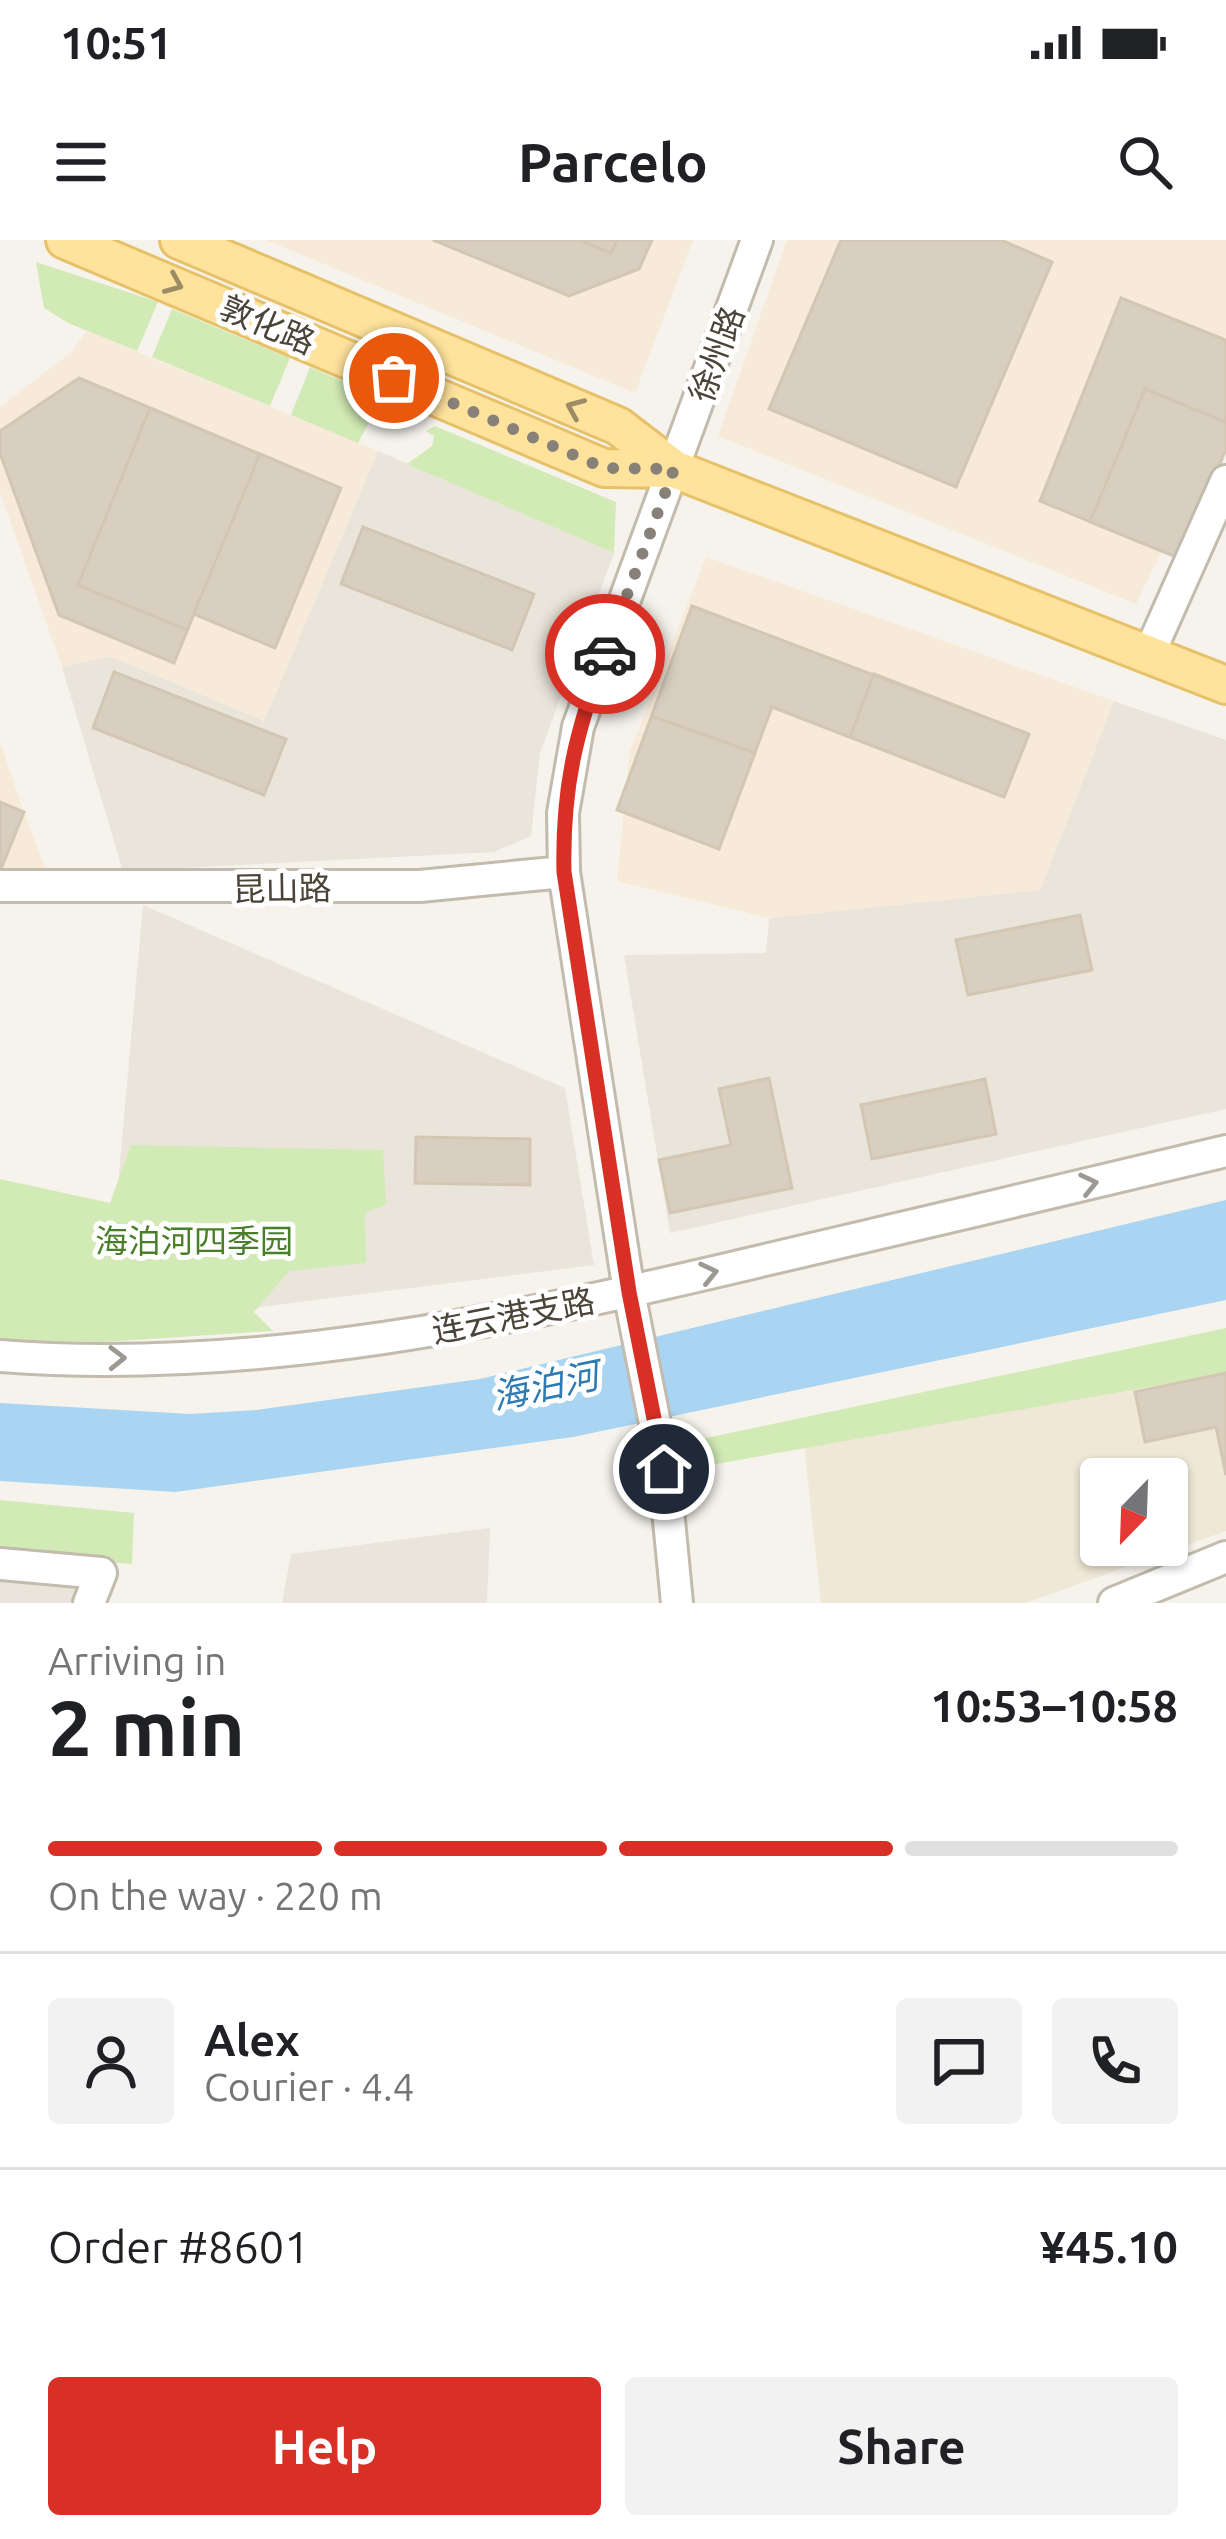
<!DOCTYPE html>
<html lang="en">
<head>
<meta charset="utf-8">
<style>
	body { margin:0; font-family:Ubuntu,"Noto Sans SC",sans-serif; background:#f2f2f2; color:#202124; height:100vh; display:flex; flex-direction:column; font-size:45px; white-space:nowrap }
	* { box-sizing:border-box; margin:0 }
	p { font-size:39px; color:#757577 }
	.icon { flex:none; width:66px; height:66px; fill:none; stroke:currentColor; stroke-width:2; stroke-linecap:round; stroke-linejoin:round }
	.map { position:relative; height:1363px; overflow:hidden }
	.drawer { display:flex; flex-direction:column; background:#fff; flex:1 }
	.drawer>* { flex:none }
	.needle { width:78px; rotate:203deg }
	.buttons { position:absolute; left:1080px; top:1218px; display:grid; gap:24px }
	.buttons a { display:grid; place-items:center; width:108px; height:108px; border-radius:12px; background:#fff; box-shadow:0 3px 9px #0004; font-size:60px }
	.pin { position:absolute; display:grid; place-items:center; width:102px; height:102px; color:#fff; margin:-51px; border:6px solid #fff; border-radius:50%; box-shadow:0 3px 12px #0007 }
	.courier { position:absolute; display:grid; place-items:center; width:120px; height:120px; margin:-60px; border:9px solid #d93025; border-radius:50%; background:#fff; color:#222; box-shadow:0 3px 15px #0007 }
	.headline em { font-style:normal; font-weight:700 }
	.headline div { display:flex; flex-direction:column-reverse }
	.headline { display:flex; align-items:center; justify-content:space-between; height:204px; padding:0 48px }
	h1 { font-size:78px; font-weight:700; line-height:90px }
	.bar { display:grid; grid-template-columns:repeat(4,1fr); gap:18px 12px; align-content:center; height:144px; padding:0 48px }
	.bar i { height:15px; border-radius:9px; background:#e0e0e0 }
	.bar .selected { background:#d93025 }
	.bar p { grid-column:span 4 }
	.line { display:flex; align-items:center; gap:30px; padding:0 48px; border-top:3px solid #e0e0e0 }
	.line div { flex:1 }
	.round { display:grid; place-items:center; flex:none; width:126px; height:126px; border-radius:12px; background:#f2f2f2 }
	.primary-button { display:flex; gap:24px; margin-top:auto; padding:24px 48px }
	.primary-button a { flex:1; height:138px; border-radius:12px; background:#d93025; color:#fff; font-size:48px; font-weight:700; line-height:138px; text-align:center }
	.primary-button a+a { background:#f2f2f2; color:#202124 }
	.status { display:flex; justify-content:space-between; align-items:center; height:84px; padding:0 60px; background:#fff; direction:ltr }
	.status svg { height:33px; fill:currentColor }
	header { display:flex; justify-content:space-between; align-items:center; height:156px; padding:0 48px; background:#fff; font-size:54px; font-weight:700 }
	.map>svg:first-child { display:block }
</style>
</head>
<body>
<div class="status"><b>10:51</b><svg viewBox="0 0 49 12"><path d="M0 12V9h3v3zM5 12V6h3v6zM10 12V3h3v9zM15 12V0h3v12zM26 1h20v11H26zM47 4h2v5h-2z"/></svg></div>
<header><svg class="icon" aria-label="menu" viewBox="0 0 24 24"><path d="M4 6h16M4 12h16M4 18h16"/></svg>Parcelo<svg class="icon" aria-label="search" viewBox="0 0 24 24"><circle cx="10" cy="10" r="6"/><path d="M15 15l6 6"/></svg></header>
<div class="map">
<svg width="1226" height="1363" viewBox="0 0 1226 1363">
	<rect width="100%" height="100%" fill="#f6f3ec"/>
	<path fill="#eae5da" d="M 378,211 L 614,313 L 540,513 L 531,596 L 494,612 L 123,631 L 62,427 L 110,416 L 264,481 Z
		M 1114,461 L 1226,500 L 1226,869 L 670,993 L 624,715 L 766,713 L 769,678 L 1040,650 Z
		M 143,665 L 565,848 L 594,1025 L 180,1077 L 118,945 Z
		M 490,1288 L 487,1363 L 282,1363 L 291,1314 Z
		M 0,1326 L 101,1333 L 89,1363 L 0,1363 Z"/>
	<path fill="#f7ead8" d="M 266,0 L 693,0 L 635,153 Z
		M 787,0 L 1226,0 L 1226,178 L 1136,364 L 718,196 Z
		M 87,91 L 378,211 L 264,481 L 110,416 L 62,427 L 0,252 L 0,167 L 70,113 Z
		M 706,317 L 1114,461 L 1040,650 L 769,678 L 617,641 L 630,511 Z
		M 0,503 L 24,572 L 45,628 L 0,629 Z"/>
	<path fill="#efe8d6" fill-rule="evenodd" d="M 1226,1113 L 1226,1291 L 1026,1363 L 821,1363 L 803,1194 ZM 1101,1239 L 1167,1239 L 1167,1305 L 1101,1305 Z"/>
	<path fill="#d2eab5" d="M 36,22 L 158,62 L 137,111 L 68,83 L 44,68 Z
		M 172,69 L 290,118 L 270,166 L 152,117 Z
		M 310,127 L 356,147 L 357,160 L 372,176 L 358,203 L 291,175 Z
		M 435,186 L 616,262 L 614,313 L 407,224 L 432,206 L 434,196 L 426,191 Z
		M 131,905 L 383,910 L 386,965 L 365,973 L 366,1023 L 289,1031 L 254,1072 L 273,1091 L 103,1102 L 0,1100 L 0,939 L 110,963 Z
		M 1226,1088 L 1226,1133 L 688,1229 L 683,1203 Z
		M 0,1260 L 134,1273 L 132,1324 L 0,1313 Z"/>
	<path fill="#a9d4f2" d="M 1226,960 L 1226,1060 L 573,1197 L 175,1252 L 0,1241 L 0,1163 L 190,1174 L 256,1170 L 480,1139 Z"/>
	<path fill="#d8cfc1" stroke="#d3c7b4" stroke-width="3" d="M 433,0 L 652,0 L 639,29 L 569,56 Z
		M 579,0 L 617,0 L 611,13 Z
		M 841,0 L 1001,0 L 1052,22 L 956,247 L 769,169 Z
		M 1121,58 L 1226,100 L 1226,209 L 1181,319 L 1040,261 Z
		M 79,138 L 341,248 L 275,408 L 194,374 L 174,423 L 59,375 L 0,213 L 0,191 Z
		M 1145,149 L 1226,182 L 1226,209 L 1181,319 L 1090,282 Z
		M 150,168 L 260,214 L 187,390 L 78,345 Z
		M 363,287 L 534,354 L 512,410 L 341,344 Z
		M 692,366 L 1029,494 L 1004,557 L 772,467 L 719,609 L 617,570 Z
		M 114,432 L 286,499 L 264,555 L 93,488 Z
		M 874,434 L 1029,494 L 1004,557 L 850,497 Z
		M 652,476 L 755,513 L 719,609 L 617,570 Z
		M 0,562 L 24,572 L 1,629 L 0,628 Z
		M 1080,675 L 1092,730 L 968,755 L 956,700 Z
		M 769,838 L 792,948 L 670,973 L 659,920 L 731,905 L 719,849 Z
		M 985,839 L 996,894 L 872,919 L 861,865 Z
		M 416,897 L 530,899 L 530,945 L 415,943 Z
		M 1226,1133 L 1226,1235 L 1216,1187 L 1145,1202 L 1135,1152 Z"/>
	<g fill="none" stroke-linecap="round" stroke-linejoin="round">
		<defs>
			<path id="minor" d="M 1149,414 L 1226,241
				M 0,646 L 420,646 L 564,632
				M 0,1116 C 258,1136 516,1079 765,1020 C 919,984 1072,948 1226,911
				M 0,1324 L 101,1333 L 89,1363
				M 677,1363 L 664,1229 L 629,1052 L 564,632 L 563,573 L 578,487 L 757,0
				M 1114,1363 L 1226,1317"/>
			<path id="major" d="M 65,0 L 604,228 L 674,229
				M 179,0 L 618,186 L 674,229 L 1226,445"/>
		</defs>
		<use href="#minor" stroke="#c2bbae" stroke-width="36"/>
		<use href="#major" stroke="#e6c16a" stroke-width="42"/>
		<use href="#minor" stroke="#fff" stroke-width="30"/>
		<use href="#major" stroke="#ffe39c" stroke-width="36"/>
	</g>
	<defs><path id="oneway-chevron" d="M-2-3.5L2.5 0L-2 3.5" fill="none" stroke-width="1.6" stroke-linecap="round" stroke-linejoin="round" transform="scale(3)"/></defs>
	<g stroke="#9c8c66">
		<use href="#oneway-chevron" transform="translate(174 44) rotate(23)"/>
		<use href="#oneway-chevron" transform="translate(575 168) rotate(-157)"/>
	</g>
	<g stroke="#9c9892">
		<use href="#oneway-chevron" transform="translate(1089 944) rotate(-13)"/>
		<use href="#oneway-chevron" transform="translate(709 1033) rotate(-13)"/>
		<use href="#oneway-chevron" transform="translate(117 1118) rotate(-1)"/>
	</g>
	<g fill="none" stroke-linecap="round" stroke-linejoin="round">
		<path stroke="#878178" stroke-width="12" stroke-dasharray="0 21.6" d="M 394,138 L 604,228 L 674,229 L 605,414"/>
		<path stroke="#d93025" stroke-width="15" d="M 605,414 C 576,491 562,548 564,632 L 629,1052 L 664,1229"/>
	</g>
	<g text-anchor="middle" dominant-baseline="central" stroke-width="10" stroke-linejoin="round" paint-order="stroke">
		<g font-size="33" fill="#4b4439" stroke="#fff">
			<text transform="translate(268 84) rotate(23)">敦化路</text>
			<text transform="translate(716 114) rotate(-70)">徐州路</text>
			<text transform="translate(282 648) rotate(-1)">昆山路</text>
			<text transform="translate(513 1075) rotate(-11)">连云港支路</text>
		</g>
		<g font-size="33" fill="#4a7f2a" stroke="#fff">
			<text x="194" y="1000">海泊河四季园</text>
		</g>
		<g font-size="36" font-style="italic" fill="#2e7ab2" stroke="#fff">
			<text transform="translate(545 1145) rotate(-12)">海泊河</text>
		</g>
	</g>
</svg>
<div class="buttons">
<a><svg class="needle" viewBox="-14 -14 28 28"><path d="M0-13l5 13h-10z" fill="#e53935"/><path d="M0 13l5-13h-10z" fill="#757577"/></svg></a>
</div>
<div class="pin" style="left:394px;top:138px;background:#ea580c"><svg class="icon" aria-label="bag" viewBox="0 0 24 24"><path d="M5 8h14l-1 12H6zM9 8a3 3 0 0 1 6 0"/></svg></div>
<div class="pin" style="left:664px;top:1229px;background:#1f2937"><svg class="icon" aria-label="home" viewBox="0 0 24 24"><path d="M3 11l9-7 9 7M6 9v11h12V9"/></svg></div>
<div class="courier" style="left:605px;top:414px"><svg class="icon" aria-label="car" viewBox="0 0 24 24"><path d="M5 17H2v-5l4-1 3-4h7l3 4 3 1v5h-3M9 17h6M6 11h13"/><circle cx="7" cy="17" r="2"/><circle cx="17" cy="17" r="2"/></svg></div>
</div>
<section class="drawer">
<div class="headline"><div><h1>2 min</h1><p>Arriving in</p></div><em>10:53–10:58</em></div>
<div class="bar"><i class="selected"></i><i class="selected"></i><i class="selected"></i><i></i><p>On the way · 220 m</p></div>
<div class="line" style="height:216px"><a class="round"><svg class="icon" aria-label="person" viewBox="0 0 24 24"><circle cx="12" cy="8" r="4"/><path d="M4 21q1-7 8-7t8 7"/></svg></a><div><b>Alex</b><p>Courier · 4.4</p></div><a class="round"><svg class="icon" aria-label="chat" viewBox="0 0 24 24"><path d="M4 5h16v11H9l-5 4z"/></svg></a><a class="round"><svg class="icon" aria-label="phone" viewBox="0 0 24 24"><path d="M5 4h4l2 5-3 2q2 4 5 5l2-3 5 2v4C11 20 4 13 5 4z"/></svg></a></div>
<div class="line" style="height:156px"><div>Order #8601</div><b>¥45.10</b></div>
<div class="primary-button"><a>Help</a><a>Share</a></div>
</section>
</body>
</html>
